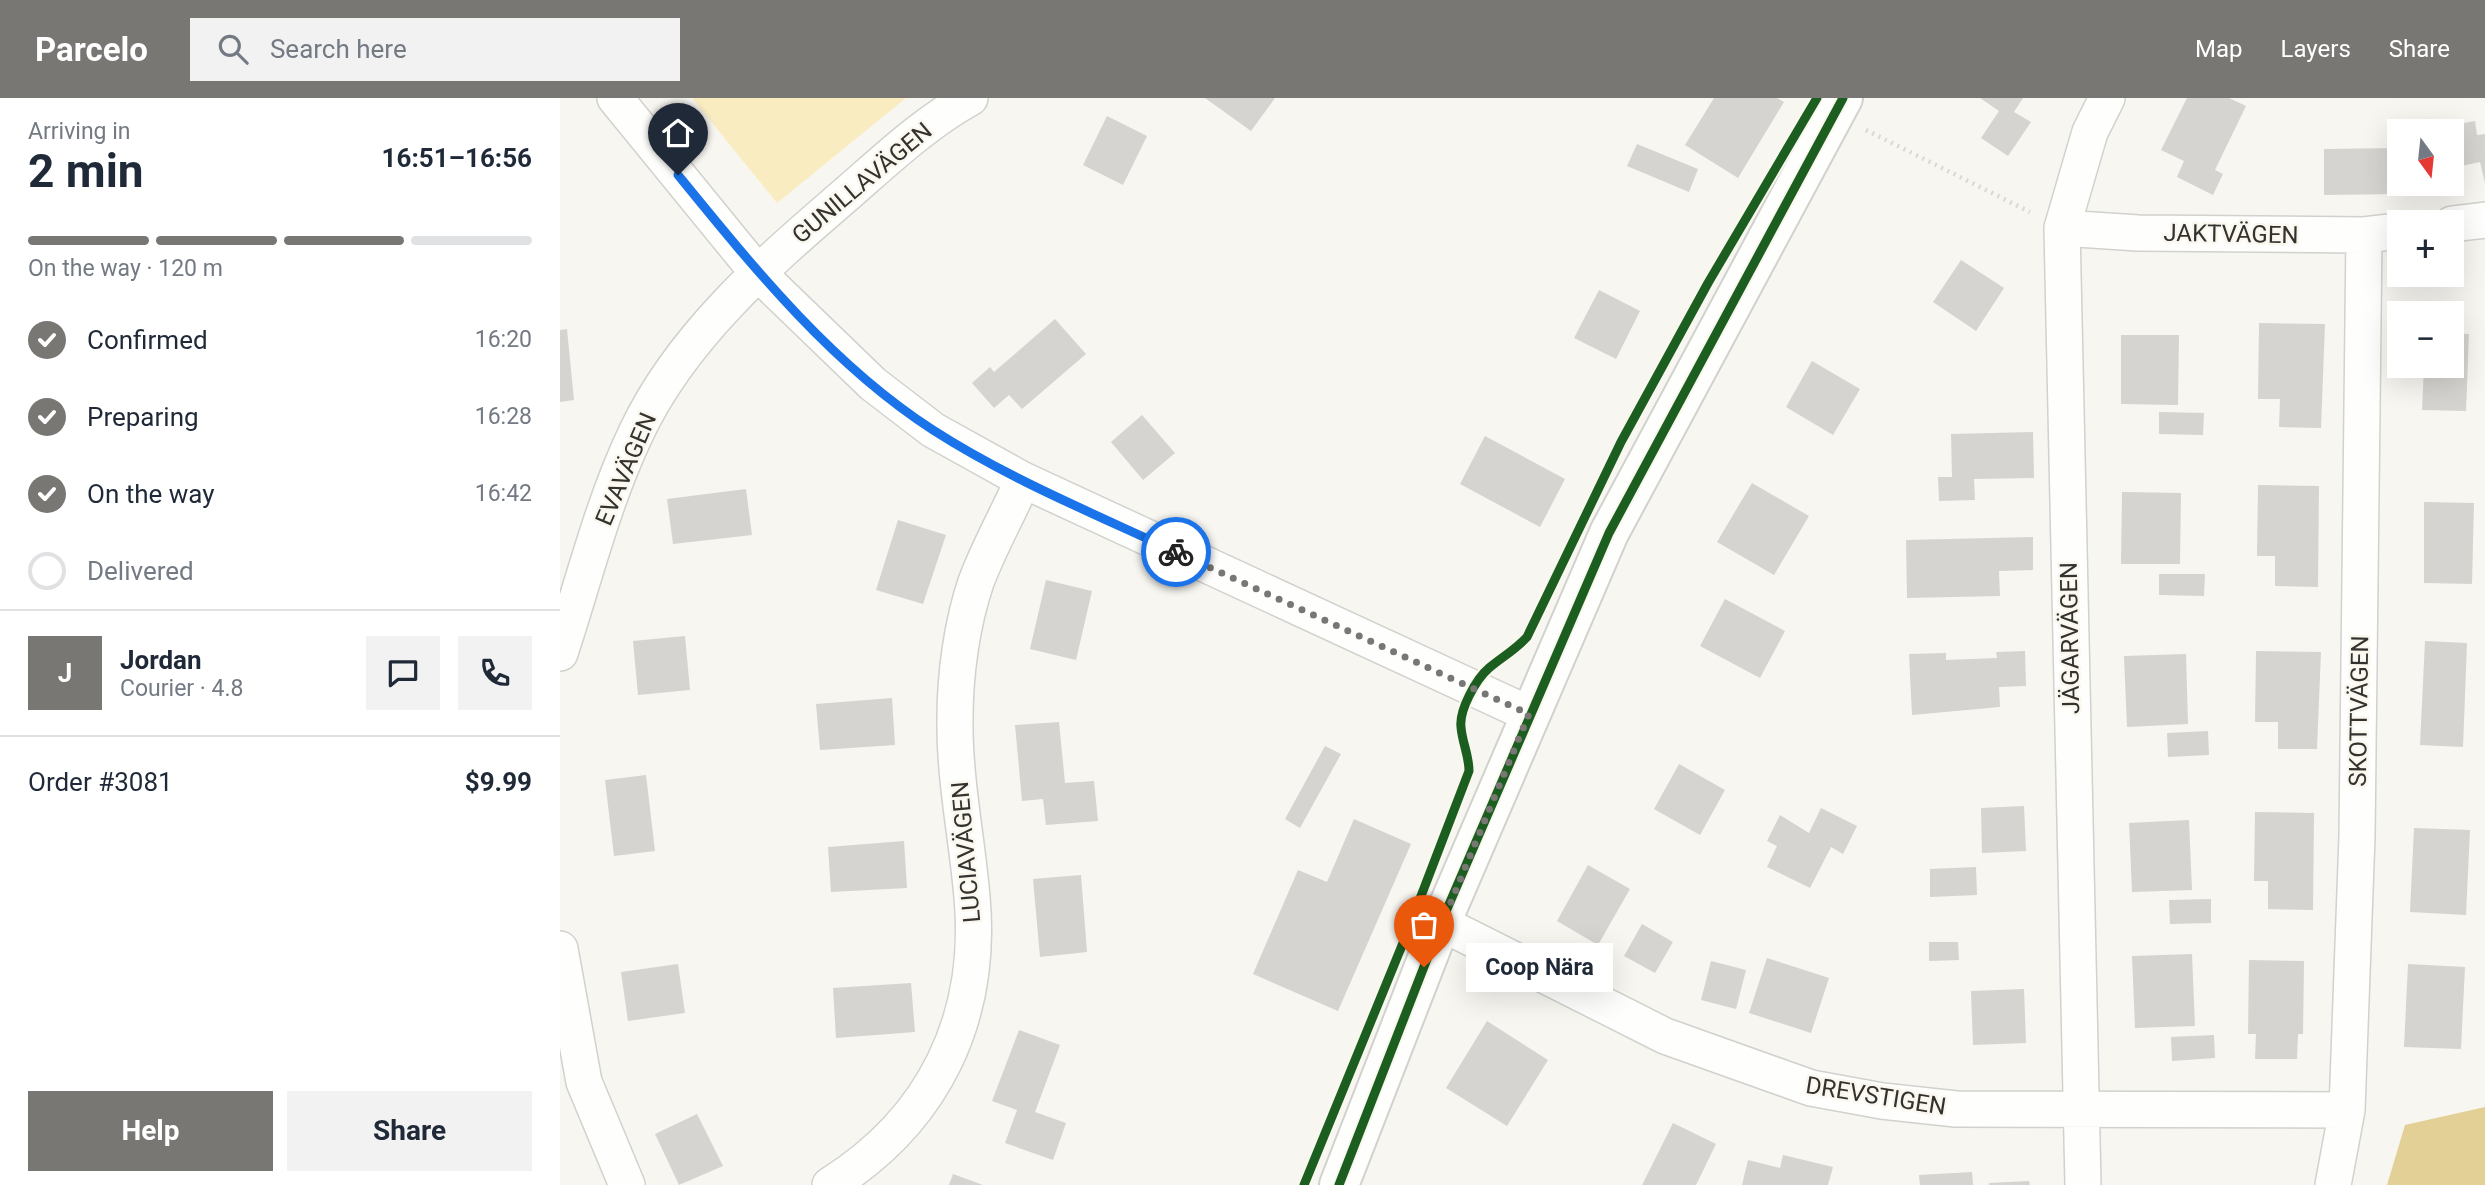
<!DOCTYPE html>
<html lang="en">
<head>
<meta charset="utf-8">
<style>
	body { margin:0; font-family:Roboto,sans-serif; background:#f2f2f3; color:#1f2937; height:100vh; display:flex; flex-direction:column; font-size:26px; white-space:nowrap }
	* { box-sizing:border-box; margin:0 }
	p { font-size:23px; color:#747a83 }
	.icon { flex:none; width:38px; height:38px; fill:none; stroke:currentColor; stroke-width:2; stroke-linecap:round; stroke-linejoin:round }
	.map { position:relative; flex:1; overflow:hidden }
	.drawer { display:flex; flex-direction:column; background:#fff; width:560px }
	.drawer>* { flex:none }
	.needle { width:46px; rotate:165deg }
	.buttons { position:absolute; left:1827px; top:21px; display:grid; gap:14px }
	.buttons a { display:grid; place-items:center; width:77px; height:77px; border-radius:0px; background:#fff; box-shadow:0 7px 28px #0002; font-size:35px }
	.pin { position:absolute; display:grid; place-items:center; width:60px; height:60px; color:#fff; margin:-72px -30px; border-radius:50% 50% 50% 0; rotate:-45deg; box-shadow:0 0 7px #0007 }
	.pin .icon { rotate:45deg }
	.courier { position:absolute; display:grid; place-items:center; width:70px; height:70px; margin:-35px; border:5px solid #1a73e8; border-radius:50%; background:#fff; color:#222; box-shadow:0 2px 9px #0007 }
	.bubble { position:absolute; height:49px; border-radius:0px; background:#fff; box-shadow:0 7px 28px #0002; font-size:23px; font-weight:700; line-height:49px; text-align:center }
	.head em { font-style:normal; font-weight:700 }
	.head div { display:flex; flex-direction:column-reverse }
	.head { display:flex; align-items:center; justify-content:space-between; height:119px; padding:0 28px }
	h1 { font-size:46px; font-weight:700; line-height:52px }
	.bar { display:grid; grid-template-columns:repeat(4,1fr); gap:10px 7px; align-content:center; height:84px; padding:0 28px }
	.bar i { height:9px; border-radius:5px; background:#e0e1e3 }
	.bar .active { background:#787773 }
	.bar p { grid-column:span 4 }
	.line { display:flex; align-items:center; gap:18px; padding:0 28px; border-top:2px solid #e0e1e3 }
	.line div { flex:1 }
	.round { display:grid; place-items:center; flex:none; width:74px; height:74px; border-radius:0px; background:#f2f2f3 }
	ol { padding:0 28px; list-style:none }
	li { display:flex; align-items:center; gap:21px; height:77px }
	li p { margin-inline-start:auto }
	li .icon { padding:7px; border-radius:50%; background:#787773; color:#fff; stroke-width:4 }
	li:last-child { color:#747a83 }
	li i { width:38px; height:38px; border:4px solid #e0e1e3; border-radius:50% }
	.button { display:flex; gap:14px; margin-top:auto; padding:14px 28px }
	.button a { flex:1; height:80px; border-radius:0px; background:#787773; color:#fff; font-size:28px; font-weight:700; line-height:80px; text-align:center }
	.button a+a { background:#f2f2f3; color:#1f2937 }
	header { display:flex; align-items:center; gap:42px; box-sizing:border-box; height:98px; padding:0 35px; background:#787773; color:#fff }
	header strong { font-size:33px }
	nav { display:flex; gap:38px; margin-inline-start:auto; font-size:24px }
	.search { width:490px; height:63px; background:#f2f2f3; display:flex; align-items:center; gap:18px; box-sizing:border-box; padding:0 24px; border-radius:0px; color:#747a83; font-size:26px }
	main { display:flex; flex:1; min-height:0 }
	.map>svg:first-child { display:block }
</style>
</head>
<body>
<header>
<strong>Parcelo</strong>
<div class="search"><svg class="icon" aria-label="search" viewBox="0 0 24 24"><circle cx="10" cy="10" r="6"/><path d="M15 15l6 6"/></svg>Search here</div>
<nav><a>Map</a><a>Layers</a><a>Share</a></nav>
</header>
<main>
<section class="drawer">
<div class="head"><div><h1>2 min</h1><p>Arriving in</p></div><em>16:51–16:56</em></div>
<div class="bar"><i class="active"></i><i class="active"></i><i class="active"></i><i></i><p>On the way · 120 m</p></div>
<ol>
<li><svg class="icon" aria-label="check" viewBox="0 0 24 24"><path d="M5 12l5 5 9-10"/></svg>Confirmed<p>16:20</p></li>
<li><svg class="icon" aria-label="check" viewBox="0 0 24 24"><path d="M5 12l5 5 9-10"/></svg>Preparing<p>16:28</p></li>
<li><svg class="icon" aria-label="check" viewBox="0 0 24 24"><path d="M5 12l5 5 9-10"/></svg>On the way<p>16:42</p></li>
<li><i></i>Delivered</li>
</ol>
<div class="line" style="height:126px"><b class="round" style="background:#787773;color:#fff">J</b><div><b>Jordan</b><p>Courier · 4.8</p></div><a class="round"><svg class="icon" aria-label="chat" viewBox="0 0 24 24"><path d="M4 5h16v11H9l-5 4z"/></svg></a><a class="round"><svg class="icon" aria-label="phone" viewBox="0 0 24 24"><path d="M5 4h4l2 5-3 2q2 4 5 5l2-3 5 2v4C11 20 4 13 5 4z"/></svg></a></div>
<div class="line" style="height:91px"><div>Order #3081</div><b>$9.99</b></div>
<div class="button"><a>Help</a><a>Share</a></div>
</section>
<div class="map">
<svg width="1925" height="1087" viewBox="0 0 1925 1087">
	<rect width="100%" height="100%" fill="#f7f6f1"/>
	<path fill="#faecc1" d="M 132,0 L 346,0 L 217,105 Z"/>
	<path fill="#e2d096" d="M 1925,1009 L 1925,1087 L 1827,1087 L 1845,1027 Z"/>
	<path fill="#d5d4d0" d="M 645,0 L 715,0 L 691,33 Z
		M 1154,0 L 1217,0 L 1224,4 L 1178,80 L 1125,47 Z
		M 1420,0 L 1463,0 L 1454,14 L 1471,24 L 1448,58 L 1421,40 L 1439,13 Z
		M 1627,0 L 1669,0 L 1686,8 L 1655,72 L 1663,76 L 1653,97 L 1617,79 L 1624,63 L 1601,52 Z
		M 547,18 L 587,38 L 563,87 L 523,67 Z
		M 1915,23 L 1917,37 L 1925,36 L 1925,85 L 1920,64 L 1892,70 L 1892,33 L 1883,33 L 1882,29 Z
		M 1077,46 L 1138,71 L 1129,94 L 1067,68 Z
		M 1839,50 L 1842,96 L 1764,97 L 1764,51 Z
		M 1401,162 L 1444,190 L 1416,233 L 1373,204 Z
		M 1039,192 L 1080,213 L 1056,261 L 1014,240 Z
		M 495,221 L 526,256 L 462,311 L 449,297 L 434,310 L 412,285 L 430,269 L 434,274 Z
		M 1699,225 L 1765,226 L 1761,330 L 1719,329 L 1720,301 L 1698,301 Z
		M 7,231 L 14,302 L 0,304 L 0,232 Z
		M 1892,235 L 1909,236 L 1906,313 L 1862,312 L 1864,268 L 1892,268 Z
		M 1561,237 L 1619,237 L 1618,307 L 1561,306 Z
		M 1252,263 L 1300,291 L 1273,337 L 1226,309 Z
		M 1599,314 L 1644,315 L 1643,337 L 1599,336 Z
		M 582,317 L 615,355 L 583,382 L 551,344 Z
		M 1473,334 L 1474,380 L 1414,381 L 1415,402 L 1379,403 L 1378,379 L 1392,379 L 1391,336 Z
		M 925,338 L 1005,381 L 980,429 L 900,386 Z
		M 1192,385 L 1249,418 L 1214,477 L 1157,444 Z
		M 1698,387 L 1759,388 L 1758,489 L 1715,488 L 1715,458 L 1697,458 Z
		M 186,391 L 192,437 L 113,446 L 107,401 Z
		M 1562,394 L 1621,395 L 1620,466 L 1561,466 Z
		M 1864,404 L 1914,405 L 1912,486 L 1864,485 Z
		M 338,422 L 386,437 L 363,506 L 316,492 Z
		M 1473,439 L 1473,472 L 1439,473 L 1440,498 L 1347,500 L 1346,442 Z
		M 1599,476 L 1645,476 L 1644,498 L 1599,497 Z
		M 486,482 L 532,493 L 516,562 L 470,551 Z
		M 1165,501 L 1225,533 L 1200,580 L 1140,548 Z
		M 125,538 L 130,592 L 78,597 L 73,543 Z
		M 1865,543 L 1907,545 L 1903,649 L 1860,647 Z
		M 1465,553 L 1466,588 L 1439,589 L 1440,609 L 1352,617 L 1349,556 L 1386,555 L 1386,562 L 1437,560 L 1436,554 Z
		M 1696,553 L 1761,554 L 1757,651 L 1718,651 L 1718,624 L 1695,624 Z
		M 1626,556 L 1628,626 L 1567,629 L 1564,558 Z
		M 332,600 L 335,647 L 260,652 L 256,606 Z
		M 499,624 L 505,685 L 534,683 L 538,723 L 486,727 L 483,701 L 462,703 L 455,627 Z
		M 1648,633 L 1649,657 L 1608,659 L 1607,635 Z
		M 765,648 L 781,656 L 740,730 L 725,721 Z
		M 1119,666 L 1165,692 L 1140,737 L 1094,711 Z
		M 86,677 L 95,753 L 54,758 L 45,682 Z
		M 1464,708 L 1466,753 L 1422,755 L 1421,710 Z
		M 1261,710 L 1297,728 L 1283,756 L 1271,749 L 1250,790 L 1207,769 L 1217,748 L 1207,743 L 1220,717 L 1249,735 Z
		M 1695,714 L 1754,715 L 1753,812 L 1708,811 L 1708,783 L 1694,783 Z
		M 794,721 L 851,746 L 778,913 L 693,876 L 738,772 L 767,784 Z
		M 1629,722 L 1632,792 L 1572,794 L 1569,725 Z
		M 1854,730 L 1910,732 L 1906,817 L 1850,814 Z
		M 344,743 L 347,790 L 271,794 L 268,749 Z
		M 1028,767 L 1070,791 L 1038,847 L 997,823 Z
		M 1416,769 L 1417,797 L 1370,799 L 1370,771 Z
		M 521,777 L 527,854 L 480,859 L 473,781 Z
		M 1651,801 L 1651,825 L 1610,826 L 1609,802 Z
		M 1082,826 L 1113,844 L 1095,875 L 1064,858 Z
		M 1369,844 L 1398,844 L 1399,862 L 1369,863 Z
		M 1632,856 L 1635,928 L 1575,930 L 1572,858 Z
		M 1207,860 L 1269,880 L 1251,935 L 1189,915 Z
		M 1689,862 L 1744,863 L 1743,936 L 1738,936 L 1737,961 L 1695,961 L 1696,936 L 1688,936 Z
		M 1151,863 L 1186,872 L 1176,911 L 1141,902 Z
		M 118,866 L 125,915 L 68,923 L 61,874 Z
		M 1848,866 L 1905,869 L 1901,951 L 1844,949 Z
		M 351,885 L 355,934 L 276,940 L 273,890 Z
		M 1464,891 L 1466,945 L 1413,947 L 1411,893 Z
		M 927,923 L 988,962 L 947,1028 L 886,990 Z
		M 459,932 L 500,947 L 475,1014 L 506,1025 L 493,1062 L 445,1045 L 457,1012 L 432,1003 Z
		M 1654,937 L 1655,960 L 1612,963 L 1611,939 Z
		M 137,1016 L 163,1068 L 119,1087 L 95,1036 Z
		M 1113,1025 L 1156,1046 L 1136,1087 L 1082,1087 Z
		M 1223,1057 L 1273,1069 L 1268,1087 L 1182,1087 L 1188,1062 L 1220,1070 Z
		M 1412,1074 L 1413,1087 L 1360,1087 L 1359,1077 Z
		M 393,1076 L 423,1087 L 389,1087 Z
		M 1469,1083 L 1470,1087 L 1429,1087 L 1429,1085 Z"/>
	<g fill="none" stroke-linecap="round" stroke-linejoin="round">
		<defs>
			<path id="minor" d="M 55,0 L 197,174 L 313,286 L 373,332 L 463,382 L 969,616
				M 1892,126 L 1925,122
				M 1502,130 L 1578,135 L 1804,137 L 1839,133
				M 0,555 C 24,482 43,404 76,335 C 122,237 209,163 289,94 C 328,60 365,25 410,0
				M 881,825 L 1105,938 L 1251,990 L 1322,1003 L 1396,1011 L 1787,1012
				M 0,851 L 24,984 L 67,1087
				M 270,1087 C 374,1022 423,920 412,799 C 407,740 394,680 395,620 C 395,576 402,525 416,484 C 429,449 448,416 463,382
				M 1523,1087 L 1502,130 L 1530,34 L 1547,0
				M 1773,1087 L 1787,1012 L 1797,738 L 1804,137"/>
			<path id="tertiary" d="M 779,1087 L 881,825 L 1049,435 L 1283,0"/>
		</defs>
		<use href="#minor" stroke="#d1d1cd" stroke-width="38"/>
		<use href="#tertiary" stroke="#d1d1cd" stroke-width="42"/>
		<path stroke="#d8d8d7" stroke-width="4.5" stroke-dasharray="2 5" stroke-linecap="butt" d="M 1306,32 L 1470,114"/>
		<use href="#minor" stroke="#fefefd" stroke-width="35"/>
		<use href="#tertiary" stroke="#fefefd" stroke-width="38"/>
		<defs>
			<path id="cycleway" d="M 744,1087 L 843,845 L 909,673 C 909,657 902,644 901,629 C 899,612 916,581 929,570 C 942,559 955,552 967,539 L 1061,344 L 1148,185 L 1257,0
				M 779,1087 L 881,825 L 1049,435 L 1283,0"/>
		</defs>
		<use href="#cycleway" stroke="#faf7ee" stroke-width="13"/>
		<use href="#cycleway" stroke="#1b5e20" stroke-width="9"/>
	</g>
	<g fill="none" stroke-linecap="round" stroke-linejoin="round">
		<path stroke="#787773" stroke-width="7" stroke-dasharray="0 12.6" d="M 616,454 L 969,616 L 864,869"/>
		<path stroke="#1a73e8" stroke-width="9" d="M 118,77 C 193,169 272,267 373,332 C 449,381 535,416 616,454"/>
	</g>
	<g text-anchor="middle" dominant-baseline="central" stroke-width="5" stroke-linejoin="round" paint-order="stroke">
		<g font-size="24" fill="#33322f" stroke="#faf7ee">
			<text transform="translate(302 85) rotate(-40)">GUNILLAVÄGEN</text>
			<text transform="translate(1671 136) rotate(1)">JAKTVÄGEN</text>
			<text transform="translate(66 371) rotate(-67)">EVAVÄGEN</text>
			<text transform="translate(1510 540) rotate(-91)">JÄGARVÄGEN</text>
			<text transform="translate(1799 613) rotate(-89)">SKOTTVÄGEN</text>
			<text transform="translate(406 754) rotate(-95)">LUCIAVÄGEN</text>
			<text transform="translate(1316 998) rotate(9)">DREVSTIGEN</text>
		</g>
	</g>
</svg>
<div class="buttons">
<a><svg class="needle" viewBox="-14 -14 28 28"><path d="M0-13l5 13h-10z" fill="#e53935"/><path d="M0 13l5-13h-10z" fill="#747a83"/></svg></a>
<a>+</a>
<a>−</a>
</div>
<div class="pin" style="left:864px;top:869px;background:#ea580c"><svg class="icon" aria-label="bag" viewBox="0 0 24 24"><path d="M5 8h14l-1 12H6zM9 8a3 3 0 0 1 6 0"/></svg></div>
<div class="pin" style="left:118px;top:77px;background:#1f2937"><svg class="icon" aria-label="home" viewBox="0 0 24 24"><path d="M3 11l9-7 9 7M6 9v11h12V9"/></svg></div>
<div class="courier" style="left:616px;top:454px"><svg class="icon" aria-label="bike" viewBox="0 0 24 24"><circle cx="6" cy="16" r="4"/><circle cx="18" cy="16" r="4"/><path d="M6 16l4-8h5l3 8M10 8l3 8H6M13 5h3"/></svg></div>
<div class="bubble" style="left:906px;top:845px;width:147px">Coop Nära</div>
</div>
</main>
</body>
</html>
